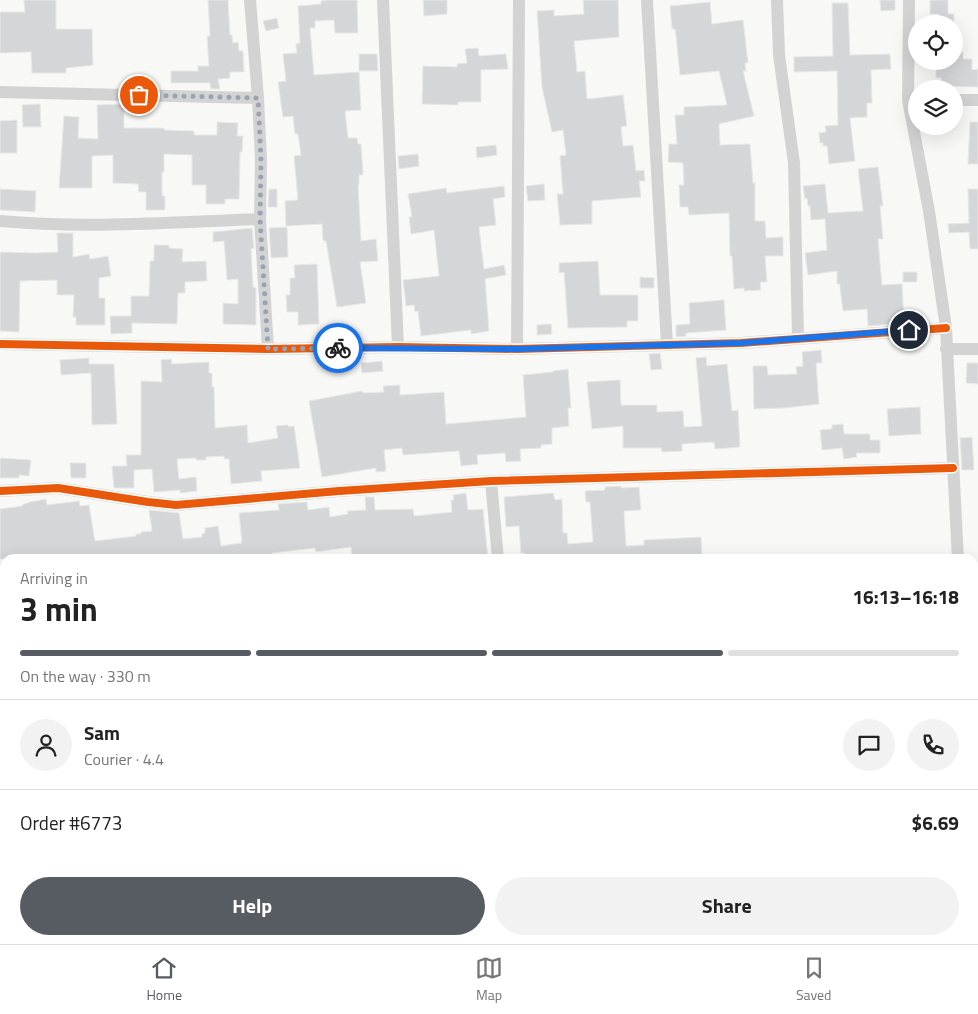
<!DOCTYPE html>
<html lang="en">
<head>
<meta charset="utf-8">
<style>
	body { margin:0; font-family:"Titillium Web",sans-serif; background:#f2f2f2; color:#222; height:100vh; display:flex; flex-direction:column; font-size:19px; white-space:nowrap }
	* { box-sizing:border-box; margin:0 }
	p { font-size:16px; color:#767676 }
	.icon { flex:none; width:28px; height:28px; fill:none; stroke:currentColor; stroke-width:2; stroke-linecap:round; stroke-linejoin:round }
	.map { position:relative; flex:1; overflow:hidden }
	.side { position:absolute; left:0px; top:554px; width:979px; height:391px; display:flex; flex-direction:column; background:#fff; border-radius:15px 15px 0 0; box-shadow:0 5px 20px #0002 }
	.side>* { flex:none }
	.buttons { position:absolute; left:908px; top:15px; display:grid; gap:10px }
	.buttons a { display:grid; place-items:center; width:55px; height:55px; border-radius:50%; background:#fff; box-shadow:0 5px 20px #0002; font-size:25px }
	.pin { position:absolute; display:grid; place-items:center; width:42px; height:42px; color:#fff; margin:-21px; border:2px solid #fff; border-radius:50%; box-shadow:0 1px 5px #0007 }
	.courier { position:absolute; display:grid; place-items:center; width:50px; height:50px; margin:-25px; border:4px solid #1a73e8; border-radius:50%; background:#fff; color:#222; box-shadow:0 1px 6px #0007 }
	.summary em { font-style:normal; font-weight:700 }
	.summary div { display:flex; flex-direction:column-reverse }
	.summary { display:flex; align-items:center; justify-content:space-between; height:85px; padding:0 20px }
	h1 { font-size:32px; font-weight:700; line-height:38px }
	.bar { display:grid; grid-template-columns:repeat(4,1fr); gap:8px 5px; align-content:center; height:60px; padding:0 20px }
	.bar i { height:6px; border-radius:4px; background:#e0e0e0 }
	.bar .current { background:#575c62 }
	.bar p { grid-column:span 4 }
	.line { display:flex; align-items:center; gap:12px; padding:0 20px; border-top:1px solid #e0e0e0 }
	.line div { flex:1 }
	.round { display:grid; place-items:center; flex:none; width:52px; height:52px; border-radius:26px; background:#f2f2f2 }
	.cta { display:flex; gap:10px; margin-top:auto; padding:10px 20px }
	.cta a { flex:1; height:58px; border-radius:30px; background:#575c62; color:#fff; font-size:20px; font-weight:700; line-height:58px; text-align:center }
	.cta a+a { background:#f2f2f2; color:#222 }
	.tabs { display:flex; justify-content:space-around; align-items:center; height:70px; border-top:1px solid #e0e0e0; background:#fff; font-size:14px; color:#767676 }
	.tabs a { display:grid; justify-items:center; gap:2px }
	.tabs .current { color:#575c62 }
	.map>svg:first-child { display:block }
</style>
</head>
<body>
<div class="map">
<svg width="978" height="944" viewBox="0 0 978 944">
	<rect width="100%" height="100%" fill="#f8f8f7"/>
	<path fill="#d5d6d7" stroke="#e8e8e7" d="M 24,0 L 56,0 L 56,29 L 92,29 L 93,65 L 66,68 L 66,73 L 32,73 L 31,52 L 0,53 L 0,12 L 25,12 Z
		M 208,0 L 228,0 L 230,35 L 232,35 L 233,43 L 238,42 L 239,51 L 243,51 L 244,72 L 230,72 L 230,78 L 218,79 L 220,89 L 211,89 L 210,83 L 171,83 L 171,71 L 198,71 L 198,66 L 209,66 L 207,36 L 210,36 Z
		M 328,0 L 357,0 L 358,33 L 335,33 L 334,20 L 315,21 L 315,28 L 310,28 L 314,75 L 359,72 L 361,110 L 345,111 L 348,138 L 357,138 L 358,144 L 361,144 L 363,175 L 359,175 L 359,185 L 358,185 L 361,241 L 376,239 L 378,261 L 360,262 L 366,303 L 337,307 L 326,241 L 323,241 L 322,224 L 286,226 L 285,201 L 298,200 L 294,156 L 301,155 L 298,134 L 295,134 L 293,116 L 283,117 L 278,82 L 286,81 L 283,54 L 297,53 L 296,44 L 300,43 L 298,6 L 321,4 L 321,1 Z
		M 423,0 L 447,0 L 447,14 L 424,16 Z
		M 583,0 L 618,0 L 619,37 L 574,41 L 577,72 L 585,71 L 587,99 L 623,95 L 627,126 L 621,127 L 623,146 L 633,145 L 636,171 L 644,170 L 645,181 L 639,181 L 641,197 L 592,201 L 592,224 L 560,225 L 557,194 L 563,194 L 560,156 L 566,155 L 563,130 L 552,132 L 542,87 L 537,11 L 554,10 L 554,16 L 584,14 Z
		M 880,0 L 895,0 L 895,10 L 881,11 Z
		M 930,0 L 948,0 L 948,14 L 954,14 L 954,24 L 940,24 L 939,14 L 930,14 Z
		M 710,2 L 712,24 L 743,20 L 748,63 L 745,63 L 746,71 L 743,71 L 754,116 L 719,124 L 720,145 L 750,144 L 753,183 L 755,183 L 755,221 L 765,221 L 766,238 L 783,237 L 783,256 L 765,256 L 767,282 L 760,282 L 761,290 L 744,291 L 744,288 L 734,289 L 732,256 L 730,256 L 729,213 L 689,215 L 688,207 L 680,207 L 679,185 L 684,185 L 683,163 L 668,162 L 669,144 L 677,144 L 675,115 L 684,115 L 684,107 L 727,105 L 719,71 L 680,75 L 676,36 L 675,29 L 672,29 L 670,6 Z
		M 832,3 L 848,3 L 850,55 L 890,54 L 891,69 L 871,70 L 872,103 L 867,103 L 867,117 L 850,118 L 855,161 L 829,164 L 827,146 L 823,146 L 823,143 L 820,143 L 819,133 L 826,132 L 825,126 L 838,125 L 837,71 L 794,72 L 794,57 L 833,56 Z
		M 277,18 L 279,28 L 266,31 L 263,21 Z
		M 478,48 L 479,56 L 506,54 L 508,69 L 481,70 L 481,102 L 458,102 L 458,105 L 422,104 L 423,66 L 457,67 L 457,64 L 467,63 L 465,49 Z
		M 954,52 L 963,52 L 963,59 L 972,59 L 972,70 L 978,69 L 978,87 L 941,86 L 941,78 L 936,78 L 936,61 L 954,61 Z
		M 359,54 L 377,54 L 378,71 L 359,71 Z
		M 40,104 L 41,127 L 23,127 L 22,105 Z
		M 124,104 L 124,128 L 164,128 L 164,130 L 194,131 L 194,135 L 217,135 L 217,122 L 238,123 L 237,136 L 243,136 L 242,152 L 240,152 L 239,199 L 225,199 L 225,204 L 206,204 L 206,185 L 192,185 L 192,155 L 164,154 L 164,172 L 162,172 L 162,196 L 165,196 L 165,210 L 146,210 L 146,192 L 139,192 L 138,184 L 113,183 L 113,155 L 92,156 L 92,188 L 59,188 L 64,116 L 79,117 L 78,138 L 98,139 L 97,105 Z
		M 17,120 L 17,153 L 0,153 L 0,121 Z
		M 970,122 L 978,122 L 978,164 L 968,164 Z
		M 496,145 L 497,155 L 477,158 L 476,147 Z
		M 418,154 L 419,166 L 399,169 L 398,156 Z
		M 878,167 L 883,206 L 880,206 L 883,239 L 878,239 L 882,285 L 902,284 L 904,323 L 868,326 L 867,309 L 843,311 L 840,288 L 840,284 L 837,284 L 837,271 L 808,275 L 805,253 L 827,250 L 825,219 L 811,220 L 810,206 L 808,206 L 807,198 L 805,199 L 803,186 L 825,184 L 828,213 L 863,211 L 858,169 Z
		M 544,184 L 545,200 L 528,201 L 526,186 Z
		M 504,186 L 505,197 L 493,199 L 496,225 L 479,227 L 484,269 L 504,265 L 506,275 L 485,279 L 489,331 L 471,334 L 471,330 L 421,336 L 418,311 L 415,312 L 414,305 L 406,306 L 403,280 L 439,276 L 434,230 L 411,234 L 409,217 L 412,217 L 408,194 L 446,188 L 447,193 Z
		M 0,189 L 36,191 L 35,212 L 0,210 Z
		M 269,189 L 277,189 L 277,207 L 268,207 Z
		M 968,189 L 978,189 L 978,249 L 970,249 L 969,232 L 949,233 L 948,224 L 969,223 Z
		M 287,227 L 288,257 L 271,258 L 269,228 Z
		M 252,228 L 254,248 L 251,249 L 253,287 L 256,288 L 256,325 L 223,324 L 223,303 L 238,304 L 238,279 L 227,280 L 224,241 L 213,242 L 213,232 Z
		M 57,233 L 73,233 L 73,257 L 89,254 L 90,259 L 108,256 L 111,276 L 99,278 L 99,298 L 105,298 L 105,325 L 76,325 L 76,317 L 73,317 L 74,295 L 57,295 L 57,280 L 20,281 L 19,332 L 0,331 L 0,252 L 36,253 L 58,252 Z
		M 154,245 L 169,245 L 169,248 L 183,249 L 182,262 L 206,261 L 207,281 L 185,282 L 185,293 L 178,293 L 177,324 L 132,323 L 132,333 L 111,334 L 110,316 L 131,316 L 131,296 L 149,296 L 150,261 L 154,261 Z
		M 598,261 L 600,295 L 638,295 L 638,321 L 627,321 L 627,327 L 568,328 L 564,272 L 559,273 L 559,263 Z
		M 317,264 L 319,324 L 298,325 L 298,312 L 287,312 L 286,295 L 290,295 L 290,278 L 295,278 L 294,265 Z
		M 903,272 L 917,272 L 917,282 L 903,282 Z
		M 640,277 L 654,278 L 654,288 L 640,288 Z
		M 724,300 L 726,330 L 686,333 L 686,336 L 676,337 L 676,325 L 690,324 L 689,303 Z
		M 551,324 L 552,334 L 537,335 L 537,325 Z
		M 821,350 L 822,363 L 816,363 L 819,404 L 785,408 L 754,409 L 753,366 L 767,366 L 768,375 L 797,374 L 796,367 L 803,366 L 802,352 Z
		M 660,353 L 662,369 L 651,370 L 649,354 Z
		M 706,357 L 707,366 L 727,364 L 732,411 L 738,410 L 740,447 L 715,449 L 714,442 L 682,444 L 682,451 L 662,452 L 661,448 L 623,448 L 623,426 L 592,429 L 587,382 L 620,380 L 621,405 L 657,405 L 657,412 L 683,411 L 684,427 L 702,426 L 696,358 Z
		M 89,358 L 89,364 L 114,364 L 117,424 L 92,425 L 91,373 L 61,375 L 60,360 Z
		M 171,359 L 172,364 L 209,362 L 209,373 L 212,373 L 212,387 L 214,387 L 215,428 L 247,425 L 248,443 L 278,438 L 276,426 L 288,425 L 289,427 L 294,426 L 300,468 L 261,471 L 262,481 L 231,484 L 229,459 L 224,459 L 224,456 L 206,457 L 206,460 L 196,460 L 196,458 L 177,459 L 179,479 L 196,477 L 197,491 L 180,493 L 180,490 L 154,492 L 152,469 L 134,470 L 134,488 L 114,488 L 112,466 L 127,466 L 126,455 L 141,455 L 141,381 L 162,382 L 161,360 Z
		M 382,361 L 383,371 L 362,373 L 361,363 Z
		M 967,363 L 978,363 L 978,384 L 966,383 Z
		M 568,369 L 571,408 L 568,408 L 569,426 L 552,428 L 552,444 L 541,445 L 541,448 L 520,449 L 521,461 L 506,462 L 505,453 L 477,455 L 478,464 L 461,466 L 459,451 L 403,455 L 402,448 L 384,450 L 386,471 L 376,472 L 376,468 L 322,477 L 309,401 L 362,391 L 363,393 L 384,392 L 383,386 L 400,385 L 400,395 L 444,392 L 446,424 L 526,417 L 523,375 L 553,372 L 553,371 Z
		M 920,407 L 921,434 L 889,436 L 887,409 Z
		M 843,424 L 844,434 L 870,434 L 870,440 L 880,440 L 880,453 L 856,453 L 857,457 L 844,459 L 842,448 L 822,450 L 820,430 L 832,429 L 832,425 Z
		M 972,437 L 974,470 L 962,470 L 960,438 Z
		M 0,458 L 31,460 L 29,476 L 19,475 L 19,478 L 0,478 Z
		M 70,463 L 86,463 L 86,478 L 71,478 Z
		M 621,486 L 621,488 L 639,487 L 641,510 L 624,511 L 626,546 L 644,545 L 644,540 L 701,537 L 702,557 L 678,559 L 557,559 L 557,555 L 524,558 L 524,553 L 521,553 L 519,526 L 506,527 L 504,497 L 553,493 L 555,500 L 562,499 L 563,533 L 567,533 L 568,544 L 593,542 L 590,502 L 586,502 L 585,491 L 605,490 L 605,487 Z
		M 466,493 L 468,510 L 483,509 L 488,559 L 352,559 L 351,547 L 316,552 L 315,548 L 272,553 L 273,559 L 0,559 L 0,509 L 22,506 L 22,505 L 30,502 L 46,499 L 47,505 L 79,501 L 80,506 L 89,505 L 95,541 L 136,536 L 136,534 L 141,534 L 141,532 L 152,531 L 149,510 L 179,513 L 183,539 L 202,537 L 202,534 L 205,533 L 205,528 L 218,526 L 221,546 L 242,543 L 239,513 L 279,510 L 278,504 L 307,502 L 308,510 L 329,507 L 330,517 L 348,514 L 347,511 L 366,510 L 365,497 L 374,497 L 375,510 L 413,509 L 414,516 L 452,512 L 451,500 L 454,500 L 453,495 Z"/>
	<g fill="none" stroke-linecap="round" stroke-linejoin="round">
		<path stroke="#d3d3d4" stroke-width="12" d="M 250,0 L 258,98 L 261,160 L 260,219 L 268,349
			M 383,0 L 398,347
			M 647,0 L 667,344
			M 777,0 L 779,55 L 794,163 L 798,338
			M 909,0 L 908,100 L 929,211 L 946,328 L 958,559
			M 0,92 L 258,98
			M 954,100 L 978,100
			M 0,221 C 86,229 174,222 260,219
			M 0,344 L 268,349 L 398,347 L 517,349 L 741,343 L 946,328
			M 517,349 L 519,0
			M 946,349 L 978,349
			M 491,481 L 498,559
			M 0,491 L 58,488 L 148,502 L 176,505 L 339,491 L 491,481 L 953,468
			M 0,611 L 5,612
			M 0,709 L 5,710
			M 0,760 L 5,759
			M 0,850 L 5,849
			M 974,927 L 978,927
			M 0,938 L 5,937
			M 47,940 L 47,944
			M 121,940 L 121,944
			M 224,940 L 226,944
			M 373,940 L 374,944
			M 534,940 L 534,944
			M 675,940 L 676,944
			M 809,940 L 809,944
			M 972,940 L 972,944"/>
		<defs>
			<path id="cycleway" d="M 0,344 L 268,349 L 398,347 L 517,349 L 741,343 L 946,328
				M 0,491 L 58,488 L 148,502 L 176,505 L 339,491 L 491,481 L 953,468"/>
		</defs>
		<use href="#cycleway" stroke="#fff" stroke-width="11"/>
		<use href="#cycleway" stroke="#e8590c" stroke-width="8"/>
	</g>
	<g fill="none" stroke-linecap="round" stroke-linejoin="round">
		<path stroke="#98a4b1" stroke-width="5" stroke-dasharray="0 9" d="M 139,95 L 258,98 L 261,160 L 260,219 L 268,349 L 338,348"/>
		<path stroke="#1a73e8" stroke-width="6" d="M 338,348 L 518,349 L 741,343 L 909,330"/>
	</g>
</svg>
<div class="buttons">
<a><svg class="icon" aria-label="locate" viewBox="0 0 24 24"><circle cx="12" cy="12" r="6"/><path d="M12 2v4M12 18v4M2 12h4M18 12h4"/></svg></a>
<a><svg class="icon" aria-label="layers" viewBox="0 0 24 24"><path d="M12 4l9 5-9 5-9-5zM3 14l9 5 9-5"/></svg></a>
</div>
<div class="pin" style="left:139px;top:95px;background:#ea580c"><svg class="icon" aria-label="bag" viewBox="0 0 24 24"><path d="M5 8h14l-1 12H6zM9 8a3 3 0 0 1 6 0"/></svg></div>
<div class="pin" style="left:909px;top:330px;background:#1f2937"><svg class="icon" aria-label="home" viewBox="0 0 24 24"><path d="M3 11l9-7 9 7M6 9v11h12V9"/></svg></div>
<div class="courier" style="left:338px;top:348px"><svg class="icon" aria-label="bike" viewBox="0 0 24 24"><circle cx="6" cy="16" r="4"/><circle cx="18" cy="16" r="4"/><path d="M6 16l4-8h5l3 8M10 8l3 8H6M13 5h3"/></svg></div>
<section class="side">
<div class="summary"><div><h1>3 min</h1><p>Arriving in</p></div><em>16:13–16:18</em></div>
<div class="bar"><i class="current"></i><i class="current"></i><i class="current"></i><i></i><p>On the way · 330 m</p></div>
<div class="line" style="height:90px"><a class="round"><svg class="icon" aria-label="person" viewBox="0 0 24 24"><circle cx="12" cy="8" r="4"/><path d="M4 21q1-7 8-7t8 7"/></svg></a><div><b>Sam</b><p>Courier · 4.4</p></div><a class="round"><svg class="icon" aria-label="chat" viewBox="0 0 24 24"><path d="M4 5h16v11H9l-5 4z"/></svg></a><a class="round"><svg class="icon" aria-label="phone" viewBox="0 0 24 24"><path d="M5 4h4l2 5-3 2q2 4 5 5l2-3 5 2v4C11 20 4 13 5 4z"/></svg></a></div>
<div class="line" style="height:65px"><div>Order #6773</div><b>$6.69</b></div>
<div class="cta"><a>Help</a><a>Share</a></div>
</section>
</div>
<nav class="tabs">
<a class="current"><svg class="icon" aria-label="home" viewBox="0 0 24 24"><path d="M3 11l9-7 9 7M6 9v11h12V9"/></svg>Home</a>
<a><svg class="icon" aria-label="map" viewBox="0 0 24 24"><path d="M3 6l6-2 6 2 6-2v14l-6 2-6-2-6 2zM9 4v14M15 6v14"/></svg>Map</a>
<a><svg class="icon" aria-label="saved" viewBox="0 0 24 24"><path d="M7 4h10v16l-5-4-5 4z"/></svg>Saved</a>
</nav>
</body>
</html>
